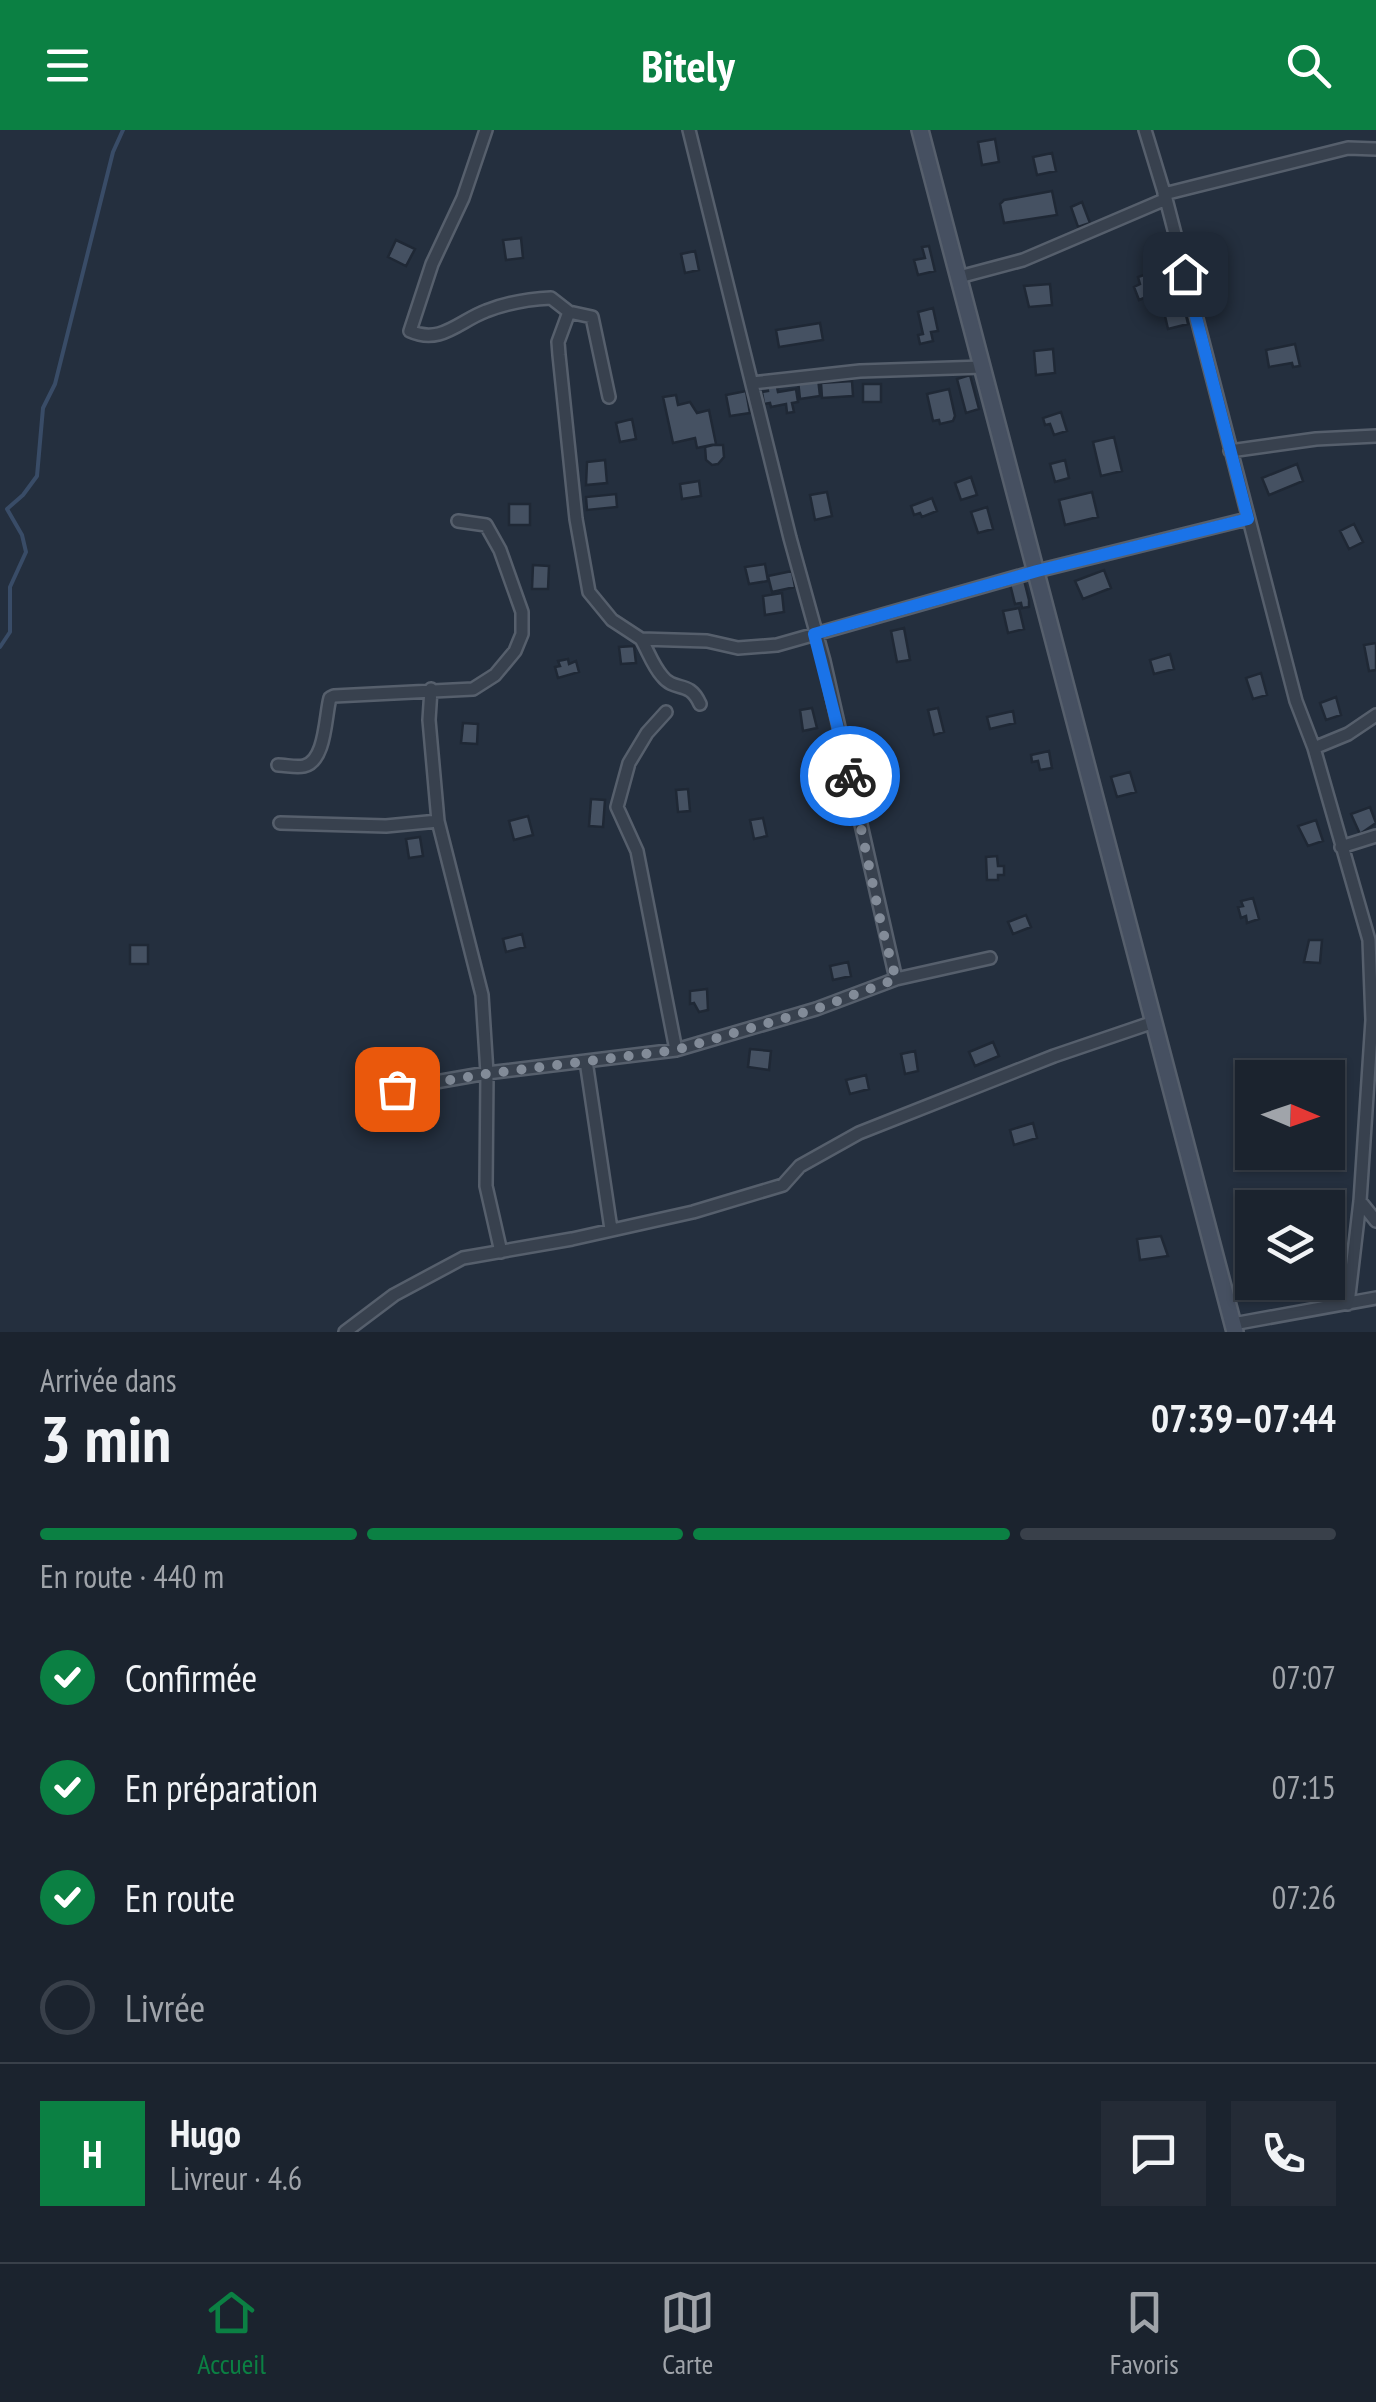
<!DOCTYPE html>
<html lang="fr">
<head>
<meta charset="utf-8">
<style>
	body { margin:0; font-family:"PT Sans Narrow",sans-serif; background:#242b36; color:#f1f3f6; height:100vh; display:flex; flex-direction:column; font-size:38px; white-space:nowrap }
	* { box-sizing:border-box; margin:0 }
	p { font-size:32px; color:#a0a4aa }
	.icon { flex:none; width:55px; height:55px; fill:none; stroke:currentColor; stroke-width:2; stroke-linecap:round; stroke-linejoin:round }
	.map { position:relative; height:1202px; overflow:hidden }
	.panel { display:flex; flex-direction:column; background:#1b232e; flex:1 }
	.panel>* { flex:none }
	.needle { width:65px; rotate:92deg }
	.buttons { position:absolute; left:1235px; top:930px; display:grid; gap:20px }
	.buttons a { display:grid; place-items:center; width:110px; height:110px; border-radius:0px; background:#1b232e; box-shadow:0 2px 8px #0004,0 0 0 2px #39404a; font-size:50px }
	.pin { position:absolute; display:grid; place-items:center; width:85px; height:85px; color:#fff; margin:-42px; border-radius:20px; box-shadow:0 5px 15px #0006 }
	.courier { position:absolute; display:grid; place-items:center; width:100px; height:100px; margin:-50px; border:8px solid #1a73e8; border-radius:50%; background:#fff; color:#222; box-shadow:0 2px 12px #0007 }
	.head em { font-style:normal; font-weight:700 }
	.head div { display:flex; flex-direction:column-reverse }
	.head { display:flex; align-items:center; justify-content:space-between; height:170px; padding:0 40px }
	h1 { font-size:65px; font-weight:700; line-height:75px }
	.bar { display:grid; grid-template-columns:repeat(4,1fr); gap:15px 10px; align-content:center; height:120px; padding:0 40px }
	.bar i { height:12px; border-radius:8px; background:#39404a }
	.bar .active { background:#0b8043 }
	.bar p { grid-column:span 4 }
	.line { display:flex; align-items:center; gap:25px; padding:0 40px; border-top:2px solid #39404a }
	.line div { flex:1 }
	.round { display:grid; place-items:center; flex:none; width:105px; height:105px; border-radius:0px; background:#242b36 }
	ol { padding:0 40px; list-style:none }
	li { display:flex; align-items:center; gap:30px; height:110px }
	li p { margin-inline-start:auto }
	li .icon { padding:10px; border-radius:50%; background:#0b8043; color:#fff; stroke-width:4 }
	li:last-child { color:#a0a4aa }
	li i { width:55px; height:55px; border:5px solid #39404a; border-radius:50% }
	header { display:flex; justify-content:space-between; align-items:center; height:130px; padding:0 40px; background:#0b8043; color:#fff; font-size:45px; font-weight:700 }
	.menu { display:flex; justify-content:space-around; align-items:center; height:140px; border-top:2px solid #39404a; background:#1b232e; font-size:28px; color:#a0a4aa }
	.menu a { display:grid; justify-items:center; gap:5px }
	.menu .active { color:#0b8043 }
	.map>svg:first-child { display:block }
</style>
</head>
<body>
<header><svg class="icon" aria-label="menu" viewBox="0 0 24 24"><path d="M4 6h16M4 12h16M4 18h16"/></svg>Bitely<svg class="icon" aria-label="search" viewBox="0 0 24 24"><circle cx="10" cy="10" r="6"/><path d="M15 15l6 6"/></svg></header>
<div class="map">
<svg width="1376" height="1202" viewBox="0 0 1376 1202">
	<rect width="100%" height="100%" fill="#242f3e"/>
	<g fill="none" stroke-linecap="round" stroke-linejoin="round">
		<path stroke="#394c67" stroke-width="4" d="M 0,517 L 10,502 L 10,457 L 26,422 L 22,405 L 7,379 L 23,365 L 37,346 L 43,278 L 55,254 L 113,22 L 123,0"/>
	</g>
	<path fill="#455162" stroke="#1f2835" stroke-width="2.5" d="M 995,9 L 999,32 L 982,35 L 978,12 Z
		M 1052,23 L 1056,41 L 1037,45 L 1033,27 Z
		M 1052,61 L 1057,85 L 1004,93 L 1000,74 L 1004,70 Z
		M 1082,72 L 1090,93 L 1078,97 L 1071,77 Z
		M 521,108 L 523,128 L 506,130 L 503,110 Z
		M 396,110 L 415,119 L 406,136 L 388,127 Z
		M 929,116 L 935,141 L 918,145 L 914,130 L 925,128 L 922,117 Z
		M 695,121 L 699,140 L 685,143 L 681,124 Z
		M 1147,144 L 1154,164 L 1139,170 L 1134,157 L 1140,154 L 1138,147 Z
		M 1050,154 L 1052,175 L 1029,177 L 1024,156 Z
		M 933,178 L 938,201 L 931,202 L 933,211 L 920,214 L 918,205 L 923,204 L 918,182 Z
		M 1179,180 L 1185,181 L 1188,194 L 1168,199 L 1165,186 Z
		M 820,193 L 823,210 L 779,217 L 776,200 Z
		M 1295,214 L 1300,236 L 1293,237 L 1292,233 L 1269,237 L 1266,220 Z
		M 1053,219 L 1055,243 L 1036,245 L 1034,221 Z
		M 970,245 L 979,279 L 966,283 L 957,249 Z
		M 818,248 L 820,266 L 800,269 L 798,251 Z
		M 852,251 L 853,266 L 822,268 L 821,253 Z
		M 776,252 L 778,262 L 796,259 L 798,272 L 792,273 L 794,282 L 787,283 L 786,274 L 771,277 L 770,273 L 764,274 L 762,262 L 768,261 L 767,254 Z
		M 863,254 L 881,254 L 881,272 L 863,272 Z
		M 949,259 L 955,286 L 953,291 L 940,294 L 939,290 L 933,291 L 927,264 Z
		M 746,261 L 750,283 L 730,286 L 726,265 Z
		M 676,265 L 678,275 L 690,272 L 697,283 L 709,280 L 716,314 L 697,318 L 695,308 L 673,313 L 663,267 Z
		M 1061,282 L 1067,301 L 1054,305 L 1050,294 L 1045,295 L 1043,288 Z
		M 632,289 L 636,309 L 620,312 L 616,293 Z
		M 1114,307 L 1122,341 L 1101,346 L 1093,312 Z
		M 713,315 L 723,315 L 724,327 L 718,334 L 712,335 L 706,330 L 705,317 Z
		M 605,330 L 607,353 L 586,355 L 587,332 Z
		M 1065,330 L 1069,348 L 1055,352 L 1050,334 Z
		M 1297,334 L 1303,351 L 1269,365 L 1262,348 Z
		M 971,347 L 977,365 L 961,370 L 955,353 Z
		M 699,351 L 701,366 L 682,369 L 680,354 Z
		M 827,362 L 832,386 L 815,390 L 810,365 Z
		M 1092,362 L 1098,387 L 1065,395 L 1059,370 Z
		M 616,364 L 617,377 L 587,380 L 586,367 Z
		M 932,368 L 937,381 L 922,387 L 920,383 L 914,385 L 911,376 Z
		M 509,374 L 530,374 L 530,395 L 509,395 Z
		M 987,377 L 993,399 L 978,403 L 971,382 Z
		M 1354,394 L 1363,412 L 1349,419 L 1340,401 Z
		M 765,434 L 768,451 L 749,454 L 745,437 Z
		M 533,435 L 549,436 L 548,459 L 532,459 Z
		M 1104,440 L 1111,458 L 1083,469 L 1075,451 Z
		M 792,441 L 795,457 L 772,462 L 768,446 Z
		M 1024,450 L 1029,470 L 1029,477 L 1022,478 L 1021,473 L 1015,474 L 1010,454 Z
		M 782,463 L 784,482 L 765,485 L 763,466 Z
		M 1019,478 L 1024,499 L 1008,503 L 1003,481 Z
		M 904,498 L 910,530 L 897,532 L 891,501 Z
		M 1376,513 L 1376,540 L 1369,541 L 1364,515 Z
		M 634,516 L 636,533 L 621,534 L 619,517 Z
		M 1170,524 L 1174,539 L 1154,544 L 1150,530 Z
		M 568,529 L 569,534 L 576,531 L 579,542 L 558,548 L 555,537 L 560,536 L 558,531 Z
		M 1261,543 L 1267,565 L 1253,569 L 1246,548 Z
		M 1336,567 L 1341,585 L 1326,590 L 1320,573 Z
		M 812,578 L 817,598 L 803,601 L 800,580 Z
		M 938,578 L 944,602 L 934,605 L 928,580 Z
		M 1013,581 L 1015,593 L 990,599 L 987,587 Z
		M 463,593 L 478,594 L 477,614 L 461,613 Z
		M 1049,621 L 1052,638 L 1040,640 L 1038,631 L 1032,632 L 1031,625 Z
		M 823,628 L 828,654 L 815,656 L 813,649 L 808,650 L 805,646 L 802,632 Z
		M 1130,642 L 1136,662 L 1117,667 L 1111,647 Z
		M 688,659 L 690,681 L 678,682 L 676,660 Z
		M 591,669 L 605,670 L 603,697 L 589,696 Z
		M 1370,677 L 1376,693 L 1360,704 L 1351,684 Z
		M 528,686 L 533,705 L 514,710 L 509,691 Z
		M 763,688 L 767,706 L 754,709 L 750,690 Z
		M 1316,690 L 1323,711 L 1308,716 L 1298,696 Z
		M 420,707 L 423,726 L 409,728 L 406,709 Z
		M 997,726 L 998,736 L 1004,736 L 1004,745 L 998,745 L 998,750 L 987,750 L 986,727 Z
		M 1253,768 L 1259,789 L 1247,793 L 1246,786 L 1241,788 L 1238,777 L 1243,776 L 1241,771 Z
		M 1026,785 L 1031,797 L 1013,804 L 1008,792 Z
		M 522,804 L 525,817 L 506,822 L 503,809 Z
		M 1309,810 L 1322,810 L 1320,833 L 1304,832 Z
		M 130,815 L 148,815 L 148,834 L 130,834 Z
		M 848,832 L 851,846 L 833,850 L 830,836 Z
		M 707,859 L 708,880 L 699,882 L 694,873 L 690,874 L 690,861 Z
		M 993,912 L 999,926 L 975,936 L 969,922 Z
		M 750,919 L 771,921 L 769,940 L 748,937 Z
		M 915,921 L 918,941 L 905,944 L 901,924 Z
		M 866,945 L 869,959 L 850,964 L 846,950 Z
		M 1033,993 L 1037,1008 L 1014,1015 L 1010,1000 Z
		M 1161,1106 L 1168,1126 L 1140,1130 L 1137,1109 Z"/>
	<g fill="none" stroke-linecap="round" stroke-linejoin="round">
		<defs>
			<path id="minor" d="M 486,0 L 463,68 L 432,134 L 410,201 C 441,215 459,191 486,181 C 506,173 530,169 551,168 L 569,182 L 592,187 L 609,267
				M 689,0 L 790,408 L 824,531 L 896,849
				M 1145,0 L 1166,69 L 1296,571 L 1314,618 L 1369,810 L 1372,890 L 1360,1071 L 1348,1174
				M 1164,64 L 1348,18 L 1376,19
				M 959,147 L 1023,130 L 1166,69
				M 569,182 L 558,212 L 559,225 L 576,389 L 589,462 L 612,490 L 641,509 L 707,511 L 738,518 L 777,515 L 1037,441 L 1247,389
				M 752,253 L 860,241 L 983,237
				M 1230,321 L 1316,309 L 1376,306
				M 641,509 C 648,521 653,536 662,546 C 675,563 689,549 700,574
				M 431,559 L 429,590 L 438,691 L 482,865 L 487,943 L 486,1056 L 501,1122
				M 666,582 L 647,603 L 629,633 L 617,677 L 637,721 L 676,920
				M 1314,618 L 1348,604 L 1376,585
				M 278,635 C 286,635 296,638 304,636 C 326,631 325,586 330,568 L 334,566 L 473,559 L 495,545 L 515,521 L 522,504 L 522,482 L 500,420 L 486,395 L 458,391
				M 280,693 L 386,696 L 438,691
				M 1341,717 L 1376,706
				M 586,931 L 611,1099
				M 367,964 L 487,943 L 676,920 L 816,879 L 896,849 L 990,828
				M 1360,1071 L 1376,1091
				M 1233,1194 L 1376,1168
				M 345,1202 L 394,1165 L 463,1128 L 572,1109 L 693,1082 L 783,1055 L 800,1036 L 859,1003 L 1054,926 L 1154,892"/>
			<path id="secondary" d="M 920,0 L 1235,1202"/>
		</defs>
		<use href="#minor" stroke="#565f6c" stroke-width="16"/>
		<use href="#secondary" stroke="#565f6c" stroke-width="20"/>
		<use href="#minor" stroke="#38414e" stroke-width="11"/>
		<use href="#secondary" stroke="#465061" stroke-width="15"/>
	</g>
	<g fill="none" stroke-linecap="round" stroke-linejoin="round">
		<path stroke="#828b98" stroke-width="10" stroke-dasharray="0 18" d="M 397,959 L 486,944 L 676,920 L 816,879 L 896,849 L 882,798 L 850,646"/>
		<path stroke="#1a73e8" stroke-width="12" d="M 850,646 L 814,504 L 1037,441 L 1248,389 L 1185,144"/>
	</g>
</svg>
<div class="buttons">
<a><svg class="needle" viewBox="-14 -14 28 28"><path d="M0-13l5 13h-10z" fill="#e53935"/><path d="M0 13l5-13h-10z" fill="#a0a4aa"/></svg></a>
<a><svg class="icon" aria-label="layers" viewBox="0 0 24 24"><path d="M12 4l9 5-9 5-9-5zM3 14l9 5 9-5"/></svg></a>
</div>
<div class="pin" style="left:397px;top:959px;background:#ea580c"><svg class="icon" aria-label="bag" viewBox="0 0 24 24"><path d="M5 8h14l-1 12H6zM9 8a3 3 0 0 1 6 0"/></svg></div>
<div class="pin" style="left:1185px;top:144px;background:#1f2937"><svg class="icon" aria-label="home" viewBox="0 0 24 24"><path d="M3 11l9-7 9 7M6 9v11h12V9"/></svg></div>
<div class="courier" style="left:850px;top:646px"><svg class="icon" aria-label="bike" viewBox="0 0 24 24"><circle cx="6" cy="16" r="4"/><circle cx="18" cy="16" r="4"/><path d="M6 16l4-8h5l3 8M10 8l3 8H6M13 5h3"/></svg></div>
</div>
<section class="panel">
<div class="head"><div><h1>3 min</h1><p>Arrivée dans</p></div><em>07:39–07:44</em></div>
<div class="bar"><i class="active"></i><i class="active"></i><i class="active"></i><i></i><p>En route · 440 m</p></div>
<ol>
<li><svg class="icon" aria-label="check" viewBox="0 0 24 24"><path d="M5 12l5 5 9-10"/></svg>Confirmée<p>07:07</p></li>
<li><svg class="icon" aria-label="check" viewBox="0 0 24 24"><path d="M5 12l5 5 9-10"/></svg>En préparation<p>07:15</p></li>
<li><svg class="icon" aria-label="check" viewBox="0 0 24 24"><path d="M5 12l5 5 9-10"/></svg>En route<p>07:26</p></li>
<li><i></i>Livrée</li>
</ol>
<div class="line" style="height:180px"><b class="round" style="background:#0b8043;color:#fff">H</b><div><b>Hugo</b><p>Livreur · 4.6</p></div><a class="round"><svg class="icon" aria-label="chat" viewBox="0 0 24 24"><path d="M4 5h16v11H9l-5 4z"/></svg></a><a class="round"><svg class="icon" aria-label="phone" viewBox="0 0 24 24"><path d="M5 4h4l2 5-3 2q2 4 5 5l2-3 5 2v4C11 20 4 13 5 4z"/></svg></a></div>
</section>
<nav class="menu">
<a class="active"><svg class="icon" aria-label="home" viewBox="0 0 24 24"><path d="M3 11l9-7 9 7M6 9v11h12V9"/></svg>Accueil</a>
<a><svg class="icon" aria-label="map" viewBox="0 0 24 24"><path d="M3 6l6-2 6 2 6-2v14l-6 2-6-2-6 2zM9 4v14M15 6v14"/></svg>Carte</a>
<a><svg class="icon" aria-label="saved" viewBox="0 0 24 24"><path d="M7 4h10v16l-5-4-5 4z"/></svg>Favoris</a>
</nav>
</body>
</html>
